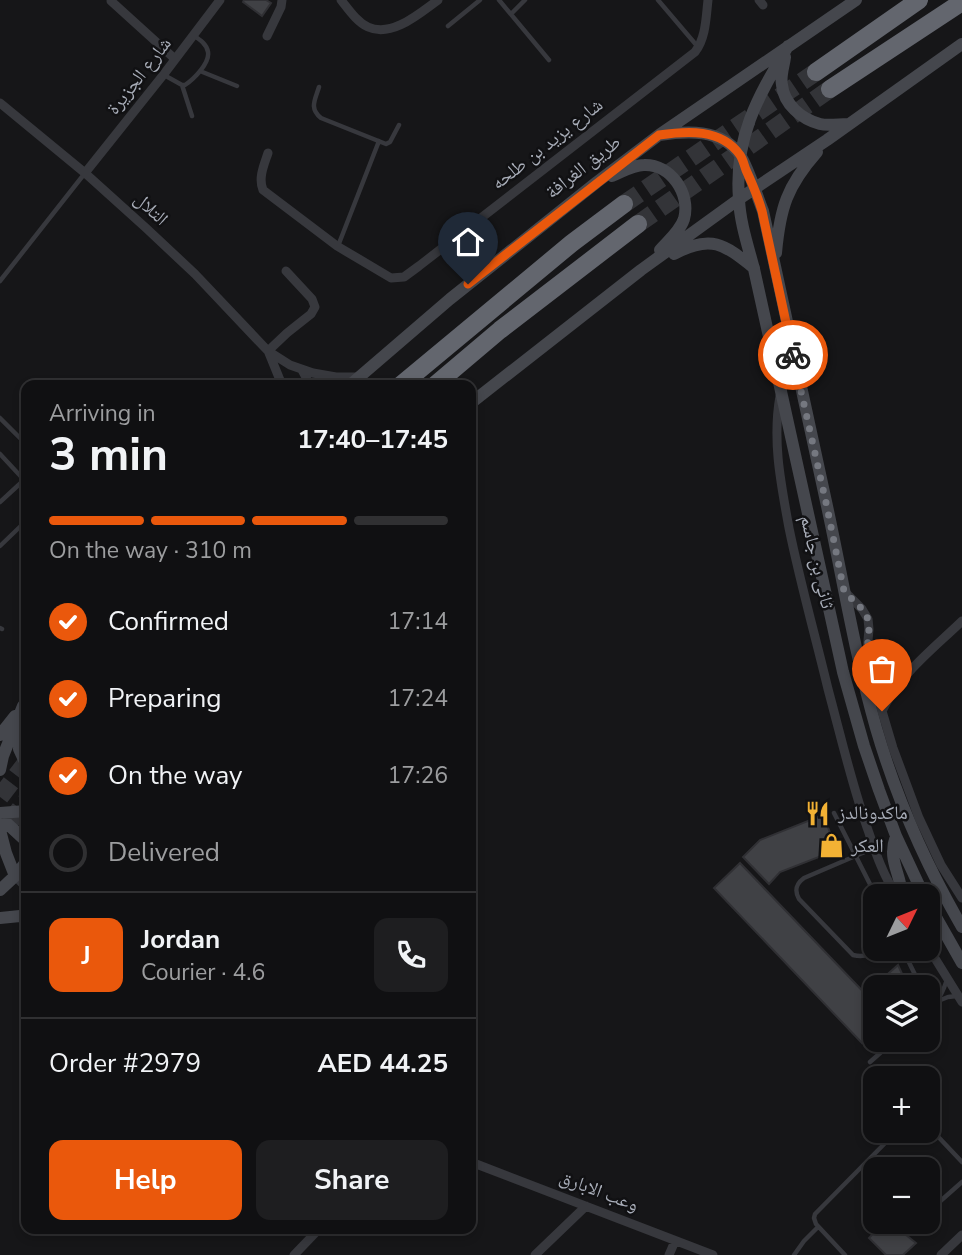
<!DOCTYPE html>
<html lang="en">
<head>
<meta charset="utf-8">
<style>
	body { margin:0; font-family:"Nunito Sans","Noto Naskh Arabic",sans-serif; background:#1e1e20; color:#f1f3f6; height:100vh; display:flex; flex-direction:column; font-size:26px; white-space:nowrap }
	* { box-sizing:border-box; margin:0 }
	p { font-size:23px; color:#9c9d9f }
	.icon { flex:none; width:38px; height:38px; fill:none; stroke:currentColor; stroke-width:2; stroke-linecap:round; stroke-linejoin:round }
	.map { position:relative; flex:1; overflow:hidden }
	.drawer { position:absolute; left:21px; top:380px; width:455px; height:854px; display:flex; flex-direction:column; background:#101012; border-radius:14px; box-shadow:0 4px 10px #0003,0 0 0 2px #303032 }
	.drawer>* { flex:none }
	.needle { width:46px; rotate:47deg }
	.controls { position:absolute; left:863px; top:884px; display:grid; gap:14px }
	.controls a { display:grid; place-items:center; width:77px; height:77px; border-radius:14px; background:#101012; box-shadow:0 4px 10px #0003,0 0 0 2px #303032; font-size:35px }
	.pin { position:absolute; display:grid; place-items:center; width:60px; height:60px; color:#fff; margin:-72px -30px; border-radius:50% 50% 50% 0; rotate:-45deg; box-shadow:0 0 7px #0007 }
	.pin .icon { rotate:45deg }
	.courier { position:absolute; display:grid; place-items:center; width:70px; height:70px; margin:-35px; border:5px solid #ea580c; border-radius:50%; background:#fff; color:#222; box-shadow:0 2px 9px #0007 }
	.headline em { font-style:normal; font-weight:700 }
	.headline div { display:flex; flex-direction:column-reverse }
	.headline { display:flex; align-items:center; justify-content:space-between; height:119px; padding:0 28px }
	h1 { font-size:46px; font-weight:700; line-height:52px }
	.bar { display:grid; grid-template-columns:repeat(4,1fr); gap:10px 7px; align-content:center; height:84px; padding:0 28px }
	.bar i { height:9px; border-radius:5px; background:#303032 }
	.bar .selected { background:#ea580c }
	.bar p { grid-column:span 4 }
	.line { display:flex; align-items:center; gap:18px; padding:0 28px; border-top:2px solid #303032 }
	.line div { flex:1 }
	.round { display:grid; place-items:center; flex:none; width:74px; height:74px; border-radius:14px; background:#1e1e20 }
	ol { padding:0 28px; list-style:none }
	li { display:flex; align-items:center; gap:21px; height:77px }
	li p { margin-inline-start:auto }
	li .icon { padding:7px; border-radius:50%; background:#ea580c; color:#fff; stroke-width:4 }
	li:last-child { color:#9c9d9f }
	li i { width:38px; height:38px; border:4px solid #303032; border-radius:50% }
	.action { display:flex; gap:14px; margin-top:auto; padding:14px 28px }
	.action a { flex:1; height:80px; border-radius:14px; background:#ea580c; color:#fff; font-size:28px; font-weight:700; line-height:80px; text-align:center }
	.action a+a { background:#1e1e20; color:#f1f3f6 }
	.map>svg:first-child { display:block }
</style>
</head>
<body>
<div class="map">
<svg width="962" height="1255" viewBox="0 0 962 1255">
	<rect width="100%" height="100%" fill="#161618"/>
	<path fill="#404145" stroke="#303034" stroke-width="2" d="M 244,0 L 266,0 L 271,3 L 262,16 L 243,2 Z
		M 823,815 L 837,850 L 780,872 L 769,884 L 743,857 L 760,840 Z
		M 740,863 L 875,1004 L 875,1030 L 862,1043 L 714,888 Z
		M 898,965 L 908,987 L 875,987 L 875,993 L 871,989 Z
		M 884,1222 L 890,1222 L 916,1243 L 903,1255 L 886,1255 L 869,1238 Z"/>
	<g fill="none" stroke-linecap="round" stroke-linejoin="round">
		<path stroke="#333438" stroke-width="18" stroke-dasharray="18 9" stroke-linecap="butt" d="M 624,204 L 816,72
			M 638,224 L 830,89
			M 0,797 L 26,763
			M 9,823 L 26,801"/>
		<path stroke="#37383d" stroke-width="4.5" d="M 499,0 L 549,60
			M 658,0 L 698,47
			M 511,14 L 525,0
			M 448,26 L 480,0
			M 200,71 L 237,86
			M 164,75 L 182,85 L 185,85 C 194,79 210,63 208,52 C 207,44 199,39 193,35
			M 182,85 L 192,116
			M 319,87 C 315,100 309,108 321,118 L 386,144 L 390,142 L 399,125
			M 338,246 L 379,141
			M 0,281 L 85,173
			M 0,418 L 26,444
			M 0,454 L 26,482
			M 0,502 L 24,480
			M 0,546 L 26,521
			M 0,628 L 2,629
			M 834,813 L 876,896
			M 874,848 L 804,878 C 796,884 794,890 799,899 L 853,955 C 865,958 872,954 883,948
			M 902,948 L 921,987
			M 938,1001 L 948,997 L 957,996
			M 928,1010 C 938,1001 943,993 947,979
			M 870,1062 L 895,1040
			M 882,1077 L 882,1078
			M 872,1124 L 875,1122
			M 928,1126 L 962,1162
			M 928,1212 L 962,1182
			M 914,1225 L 917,1222
			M 794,1255 L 804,1241 L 818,1227
			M 845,1255 L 816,1224 L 814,1218 L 815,1214 L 898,1130"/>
		<path stroke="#37383d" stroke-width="9" d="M 341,0 C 349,10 357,22 368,27 C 392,38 420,13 438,0
			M 759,0 L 763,5
			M 111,1 L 175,59
			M 267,36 L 281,7 L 282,0
			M 0,103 L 85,173 L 146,228 L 195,274 L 268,351 L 290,365 L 313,373 L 336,377 L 359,377
			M 268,153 C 264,165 258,178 263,190 L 337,246 L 391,278 L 404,277 L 419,266 L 695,52 C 706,38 706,17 708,0
			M 85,173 L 164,74 L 220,0
			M 268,351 L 287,333 L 311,314 L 315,307 L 312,299 L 286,271
			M 269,353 L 282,385
			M 302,370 L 310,385
			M 780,396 C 772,441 781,484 789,528 C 800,582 815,635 828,689 C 841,737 852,786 869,833 C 876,854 884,877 897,896
			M 845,592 L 862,609 L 868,619 L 869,629 L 867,652 L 882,711 L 893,748 L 919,818 L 941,865 L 962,898
			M 871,669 C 883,675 894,677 906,673
			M 882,711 C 900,674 933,649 962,621
			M 15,876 L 26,887
			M 928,947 L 962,1002
			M 471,1162 L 713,1255
			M 294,1255 L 320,1228
			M 535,1255 L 586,1206
			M 669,1255 L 675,1241
			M 941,1255 L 962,1235"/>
		<path stroke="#45474d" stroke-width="12" d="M 788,46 C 758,97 734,137 739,199 C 740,223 748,246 754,269 L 843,672 L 864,746 L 879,790 L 896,836 L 924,896
			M 785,57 C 784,66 780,76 782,85 C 784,104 801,119 820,124 C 828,126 839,124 848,124
			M 659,135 C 686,131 721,128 740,155 C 748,167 757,196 763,211 C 784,309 806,407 827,506 C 843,580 855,655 876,728 C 896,797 926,865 962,927
			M 612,176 C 622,172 633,165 644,165 C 671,164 691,194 684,219 C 680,231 668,241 660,250
			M 776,253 C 780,208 787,186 817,152
			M 674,254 C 711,234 724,244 754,268
			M 350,385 L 450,299 L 597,182 L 659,135 L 856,0
			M 471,403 L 641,270 L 739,199 L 827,140 L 962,44
			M 20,727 L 19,749 L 26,764
			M 0,735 L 15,716
			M 0,770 L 3,756 L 23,706
			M 0,813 L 26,811
			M 0,817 L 26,841
			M 0,830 L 6,853 L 15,876
			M 896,836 C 887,860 901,873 902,896
			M 0,890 L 15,876 L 26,862
			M 928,903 L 962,963
			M 0,918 L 20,916 L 26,917"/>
		<path stroke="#63666e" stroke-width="18" d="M 816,72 L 919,0
			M 830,89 L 962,2
			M 401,385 L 572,243 L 624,204
			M 435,385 L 500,330 L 638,224"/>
	</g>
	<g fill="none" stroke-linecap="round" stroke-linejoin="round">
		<path stroke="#757880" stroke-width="7" stroke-dasharray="0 12.6" d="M 793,355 L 827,507 L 844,591 L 862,609 L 868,619 L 869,629 L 867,652 L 882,711"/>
		<path stroke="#ea580c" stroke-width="9" d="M 468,284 L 659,135 C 686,131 721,128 740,155 C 743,159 744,165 746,170 C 752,183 758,197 762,211 L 793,355"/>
	</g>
	<defs>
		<symbol id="restaurant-bare" viewBox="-9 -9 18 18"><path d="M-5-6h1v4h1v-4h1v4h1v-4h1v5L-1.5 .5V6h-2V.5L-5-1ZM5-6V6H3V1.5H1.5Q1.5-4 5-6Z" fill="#f2b134" stroke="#111113" stroke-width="2.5" paint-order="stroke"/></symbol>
		<symbol id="shop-bare" viewBox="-9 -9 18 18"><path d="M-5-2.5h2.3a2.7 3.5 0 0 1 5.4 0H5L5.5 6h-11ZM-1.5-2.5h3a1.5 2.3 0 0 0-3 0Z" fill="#f2b134" stroke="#111113" stroke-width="2.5" paint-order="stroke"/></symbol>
	</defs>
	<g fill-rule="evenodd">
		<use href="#restaurant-bare" x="800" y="796" width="35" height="35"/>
		<use href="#shop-bare" x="814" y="828" width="35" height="35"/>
	</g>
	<g text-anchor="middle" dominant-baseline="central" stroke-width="5" stroke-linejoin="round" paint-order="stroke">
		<g font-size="19" fill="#a8adb8" stroke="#111113">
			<text transform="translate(139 76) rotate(-52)">شارع الجزيرة</text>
			<text transform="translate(547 144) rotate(-38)">شارع يزيد بن طلحه</text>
			<text transform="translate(583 167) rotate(-38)">طريق الغرافة</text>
			<text transform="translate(151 209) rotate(43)">التلال</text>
			<text transform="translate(817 562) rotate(77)">ثانى بن جاسم</text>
			<text transform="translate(599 1191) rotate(21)">وعب الابارق</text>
		</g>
		<g font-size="19" fill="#a8adb8" stroke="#111113" text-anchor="start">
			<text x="838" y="813">ماكدونالدز</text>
			<text x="851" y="846">العكر</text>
		</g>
	</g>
</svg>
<div class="controls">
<a><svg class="needle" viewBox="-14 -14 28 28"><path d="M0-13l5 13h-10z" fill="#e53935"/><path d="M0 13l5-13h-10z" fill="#9c9d9f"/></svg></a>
<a><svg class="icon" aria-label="layers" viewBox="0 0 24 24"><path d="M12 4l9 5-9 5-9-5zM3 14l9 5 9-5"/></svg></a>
<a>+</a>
<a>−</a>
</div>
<div class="pin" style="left:882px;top:711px;background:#ea580c"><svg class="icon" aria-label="bag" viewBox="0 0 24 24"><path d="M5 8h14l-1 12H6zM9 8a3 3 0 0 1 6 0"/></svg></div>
<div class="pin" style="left:468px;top:284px;background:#1f2937"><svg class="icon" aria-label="home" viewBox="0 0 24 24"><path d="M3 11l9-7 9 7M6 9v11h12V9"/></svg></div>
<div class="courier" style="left:793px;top:355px"><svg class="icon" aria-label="bike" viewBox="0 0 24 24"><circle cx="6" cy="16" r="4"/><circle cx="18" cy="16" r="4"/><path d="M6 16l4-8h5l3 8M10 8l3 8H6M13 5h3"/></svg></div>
<section class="drawer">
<div class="headline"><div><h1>3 min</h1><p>Arriving in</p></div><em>17:40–17:45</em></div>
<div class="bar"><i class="selected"></i><i class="selected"></i><i class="selected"></i><i></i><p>On the way · 310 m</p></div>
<ol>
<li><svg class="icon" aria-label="check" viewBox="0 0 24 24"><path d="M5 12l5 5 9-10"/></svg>Confirmed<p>17:14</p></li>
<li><svg class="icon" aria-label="check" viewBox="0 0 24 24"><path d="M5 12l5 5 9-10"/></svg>Preparing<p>17:24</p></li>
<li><svg class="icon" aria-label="check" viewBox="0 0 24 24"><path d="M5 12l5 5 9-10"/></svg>On the way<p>17:26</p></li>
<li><i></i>Delivered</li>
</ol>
<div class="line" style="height:126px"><b class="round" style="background:#ea580c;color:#fff">J</b><div><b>Jordan</b><p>Courier · 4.6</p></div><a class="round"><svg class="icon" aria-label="phone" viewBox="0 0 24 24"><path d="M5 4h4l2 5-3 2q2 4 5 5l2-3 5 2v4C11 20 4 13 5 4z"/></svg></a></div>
<div class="line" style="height:91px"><div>Order #2979</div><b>AED 44.25</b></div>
<div class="action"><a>Help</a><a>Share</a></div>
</section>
</div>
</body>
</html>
